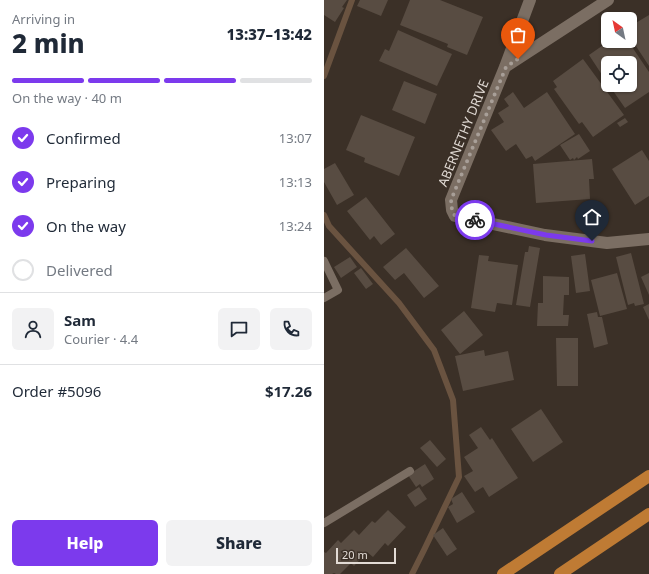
<!DOCTYPE html>
<html lang="en">
<head>
<meta charset="utf-8">
<style>
	body { margin:0; font-family:"Noto Sans",sans-serif; background:#f2f2f3; color:#1f2937; height:100vh; display:flex; flex-direction:column; font-size:15px; white-space:nowrap }
	* { box-sizing:border-box; margin:0 }
	p { font-size:13px; color:#747a83 }
	.icon { flex:none; width:22px; height:22px; fill:none; stroke:currentColor; stroke-width:2; stroke-linecap:round; stroke-linejoin:round }
	.map { position:relative; flex:1; overflow:hidden }
	.side { display:flex; flex-direction:column; background:#fff; width:324px }
	.side>* { flex:none }
	.needle { width:26px; rotate:327deg }
	.buttons { position:absolute; left:277px; top:12px; display:grid; gap:8px }
	.buttons a { display:grid; place-items:center; width:36px; height:36px; border-radius:6px; background:#fff; box-shadow:0 1px 3px #0004; font-size:20px }
	.scale { position:absolute; left:12px; bottom:10px; width:60px; box-sizing:border-box; padding-left:4px; border:2px solid #e2dbd5; border-top:0; font-size:11px; line-height:14px; white-space:nowrap; color:#e2dbd5; -webkit-text-stroke:3px #3b3027; paint-order:stroke }
	.pin { position:absolute; display:grid; place-items:center; width:34px; height:34px; color:#fff; margin:-41px -17px; border-radius:50% 50% 50% 0; rotate:-45deg; box-shadow:0 0 4px #0007 }
	.pin .icon { rotate:45deg }
	.courier { position:absolute; display:grid; place-items:center; width:40px; height:40px; margin:-20px; border:3px solid #7c3aed; border-radius:50%; background:#fff; color:#222; box-shadow:0 1px 5px #0007 }
	.head em { font-style:normal; font-weight:800 }
	.head div { display:flex; flex-direction:column-reverse }
	.head { display:flex; align-items:center; justify-content:space-between; height:68px; padding:0 12px }
	h1 { font-size:26px; font-weight:800; line-height:30px }
	.bar { display:grid; grid-template-columns:repeat(4,1fr); gap:6px 4px; align-content:center; height:48px; padding:0 12px }
	.bar i { height:5px; border-radius:3px; background:#e0e1e3 }
	.bar .current { background:#7c3aed }
	.bar p { grid-column:span 4 }
	.line { display:flex; align-items:center; gap:10px; padding:0 12px; border-top:1px solid #e0e1e3 }
	.line div { flex:1 }
	.round { display:grid; place-items:center; flex:none; width:42px; height:42px; border-radius:6px; background:#f2f2f3 }
	ol { padding:0 12px; list-style:none }
	li { display:flex; align-items:center; gap:12px; height:44px }
	li p { margin-inline-start:auto }
	li .icon { padding:4px; border-radius:50%; background:#7c3aed; color:#fff; stroke-width:4 }
	li:last-child { color:#747a83 }
	li i { width:22px; height:22px; border:2px solid #e0e1e3; border-radius:50% }
	.button { display:flex; gap:8px; margin-top:auto; padding:8px 12px }
	.button a { flex:1; height:46px; border-radius:6px; background:#7c3aed; color:#fff; font-size:16px; font-weight:800; line-height:46px; text-align:center }
	.button a+a { background:#f2f2f3; color:#1f2937 }
	main { display:flex; flex:1; min-height:0 }
	.map>svg:first-child { display:block }
</style>
</head>
<body>
<main>
<section class="side">
<div class="head"><div><h1>2 min</h1><p>Arriving in</p></div><em>13:37–13:42</em></div>
<div class="bar"><i class="current"></i><i class="current"></i><i class="current"></i><i></i><p>On the way · 40 m</p></div>
<ol>
<li><svg class="icon" aria-label="check" viewBox="0 0 24 24"><path d="M5 12l5 5 9-10"/></svg>Confirmed<p>13:07</p></li>
<li><svg class="icon" aria-label="check" viewBox="0 0 24 24"><path d="M5 12l5 5 9-10"/></svg>Preparing<p>13:13</p></li>
<li><svg class="icon" aria-label="check" viewBox="0 0 24 24"><path d="M5 12l5 5 9-10"/></svg>On the way<p>13:24</p></li>
<li><i></i>Delivered</li>
</ol>
<div class="line" style="height:72px"><a class="round"><svg class="icon" aria-label="person" viewBox="0 0 24 24"><circle cx="12" cy="8" r="4"/><path d="M4 21q1-7 8-7t8 7"/></svg></a><div><b>Sam</b><p>Courier · 4.4</p></div><a class="round"><svg class="icon" aria-label="chat" viewBox="0 0 24 24"><path d="M4 5h16v11H9l-5 4z"/></svg></a><a class="round"><svg class="icon" aria-label="phone" viewBox="0 0 24 24"><path d="M5 4h4l2 5-3 2q2 4 5 5l2-3 5 2v4C11 20 4 13 5 4z"/></svg></a></div>
<div class="line" style="height:52px"><div>Order #5096</div><b>$17.26</b></div>
<div class="button"><a>Help</a><a>Share</a></div>
</section>
<div class="map">
<svg width="325" height="574" viewBox="0 0 325 574">
	<rect width="100%" height="100%" fill="#3b3027"/>
	<g fill="none" stroke-linecap="round" stroke-linejoin="round">
		<path stroke="#6a5340" stroke-width="6" d="M 0,76 L 28,0
			M 0,215 L 5,226 L 75,303 L 110,350 L 129,400 L 135,477 L 100,550 L 88,574"/>
	</g>
	<path fill="#584c42" d="M 0,0 L 23,0 L 18,7 L 20,8 L 11,22 L 0,15 Z
		M 36,0 L 64,0 L 57,16 L 33,6 Z
		M 86,0 L 116,0 L 159,17 L 143,55 L 123,47 L 124,44 L 76,25 Z
		M 325,15 L 325,66 L 306,37 L 306,21 L 307,20 L 310,24 Z
		M 74,30 L 128,54 L 113,86 L 55,61 L 61,49 L 65,51 Z
		M 285,41 L 304,41 L 325,72 L 325,92 L 301,108 L 285,85 L 306,85 L 306,63 L 284,63 L 284,84 L 265,55 Z
		M 259,59 L 300,115 L 269,137 L 258,122 L 255,124 L 230,89 L 233,87 L 229,81 Z
		M 80,81 L 113,94 L 101,124 L 68,110 Z
		M 189,92 L 200,108 L 223,92 L 251,134 L 211,161 L 208,156 L 202,159 L 192,144 L 182,151 L 167,130 L 180,122 L 174,113 L 185,106 L 180,99 Z
		M 37,115 L 91,137 L 75,176 L 40,162 L 41,158 L 22,150 Z
		M 301,118 L 304,122 L 296,127 L 293,123 Z
		M 255,134 L 266,151 L 254,159 L 253,157 L 250,160 L 249,158 L 246,160 L 236,145 Z
		M 318,150 L 325,161 L 325,196 L 311,205 L 288,169 Z
		M 268,159 L 270,179 L 265,179 L 266,199 L 212,203 L 209,164 Z
		M 11,163 L 30,195 L 13,205 L 0,182 L 0,169 Z
		M 42,197 L 71,234 L 57,245 L 50,236 L 46,240 L 23,211 Z
		M 205,246 L 216,248 L 206,307 L 192,305 L 201,252 L 204,252 Z
		M 82,248 L 115,286 L 100,298 L 80,273 L 71,280 L 59,267 Z
		M 307,253 L 320,304 L 311,306 L 310,303 L 304,305 L 292,257 Z
		M 261,254 L 266,291 L 252,293 L 247,256 Z
		M 155,255 L 165,256 L 164,261 L 194,265 L 188,305 L 173,303 L 171,312 L 147,308 Z
		M 26,257 L 33,267 L 17,278 L 10,267 Z
		M 37,268 L 49,284 L 42,289 L 30,273 Z
		M 293,273 L 303,309 L 276,316 L 267,280 Z
		M 325,273 L 325,295 L 317,277 Z
		M 219,276 L 245,277 L 245,295 L 240,295 L 239,315 L 245,315 L 244,326 L 213,326 L 214,303 L 219,303 Z
		M 325,304 L 325,320 L 319,307 Z
		M 140,311 L 159,335 L 136,354 L 117,330 Z
		M 273,312 L 274,317 L 278,317 L 284,344 L 270,348 L 263,314 Z
		M 232,338 L 254,338 L 254,386 L 233,386 Z
		M 160,350 L 161,356 L 184,351 L 190,380 L 139,391 L 131,356 Z
		M 217,409 L 239,442 L 209,462 L 187,429 Z
		M 157,427 L 166,440 L 168,438 L 194,478 L 165,497 L 159,487 L 151,492 L 140,476 L 149,471 L 140,457 L 154,448 L 145,435 Z
		M 106,440 L 122,459 L 113,467 L 96,448 Z
		M 101,464 L 110,479 L 98,487 L 96,484 L 92,487 L 84,475 Z
		M 95,487 L 103,499 L 91,507 L 83,495 Z
		M 138,492 L 151,512 L 133,523 L 124,507 L 129,504 L 127,499 Z
		M 64,510 L 82,527 L 64,546 L 61,543 L 49,557 L 43,552 L 30,566 L 27,563 L 16,574 L 12,574 L 10,573 L 8,574 L 0,574 L 0,552 L 2,553 L 14,540 L 17,543 L 30,530 L 35,535 L 48,521 L 51,523 Z
		M 119,528 L 133,549 L 123,556 L 109,535 Z"/>
	<g fill="none" stroke-linecap="round" stroke-linejoin="round">
		<path stroke="#7b6e63" stroke-width="8" d="M 0,261 L 14,290 L 0,298
			M 0,523 L 86,471"/>
		<path stroke="#7b6e63" stroke-width="12" d="M 206,0 L 181,67 L 127,200 L 128,210 L 131,216 L 221,235 L 283,243 L 325,239
			M 181,67 L 284,0"/>
		<path stroke="#bf7b34" stroke-width="12" d="M 179,574 L 325,476
			M 236,574 L 325,514"/>
	</g>
	<g fill="none" stroke-linecap="round" stroke-linejoin="round">
		<path stroke="#a89f98" stroke-width="4" stroke-dasharray="0 7.2" d="M 151,220 L 131,216 L 128,210 L 127,200 L 182,67 L 194,59"/>
		<path stroke="#7c3aed" stroke-width="5" d="M 151,220 L 222,235 L 268,241"/>
	</g>
	<g text-anchor="middle" dominant-baseline="central" stroke-width="3.5" stroke-linejoin="round" paint-order="stroke">
		<g font-size="13" fill="#e2dbd5" stroke="#3b3027">
			<text transform="translate(139 133) rotate(-68)">ABERNETHY DRIVE</text>
		</g>
	</g>
</svg>
<div class="buttons">
<a><svg class="needle" viewBox="-14 -14 28 28"><path d="M0-13l5 13h-10z" fill="#e53935"/><path d="M0 13l5-13h-10z" fill="#747a83"/></svg></a>
<a><svg class="icon" aria-label="locate" viewBox="0 0 24 24"><circle cx="12" cy="12" r="6"/><path d="M12 2v4M12 18v4M2 12h4M18 12h4"/></svg></a>
</div>
<div class="scale">20 m</div>
<div class="pin" style="left:194px;top:59px;background:#ea580c"><svg class="icon" aria-label="bag" viewBox="0 0 24 24"><path d="M5 8h14l-1 12H6zM9 8a3 3 0 0 1 6 0"/></svg></div>
<div class="pin" style="left:268px;top:241px;background:#1f2937"><svg class="icon" aria-label="home" viewBox="0 0 24 24"><path d="M3 11l9-7 9 7M6 9v11h12V9"/></svg></div>
<div class="courier" style="left:151px;top:220px"><svg class="icon" aria-label="bike" viewBox="0 0 24 24"><circle cx="6" cy="16" r="4"/><circle cx="18" cy="16" r="4"/><path d="M6 16l4-8h5l3 8M10 8l3 8H6M13 5h3"/></svg></div>
</div>
</main>
</body>
</html>
